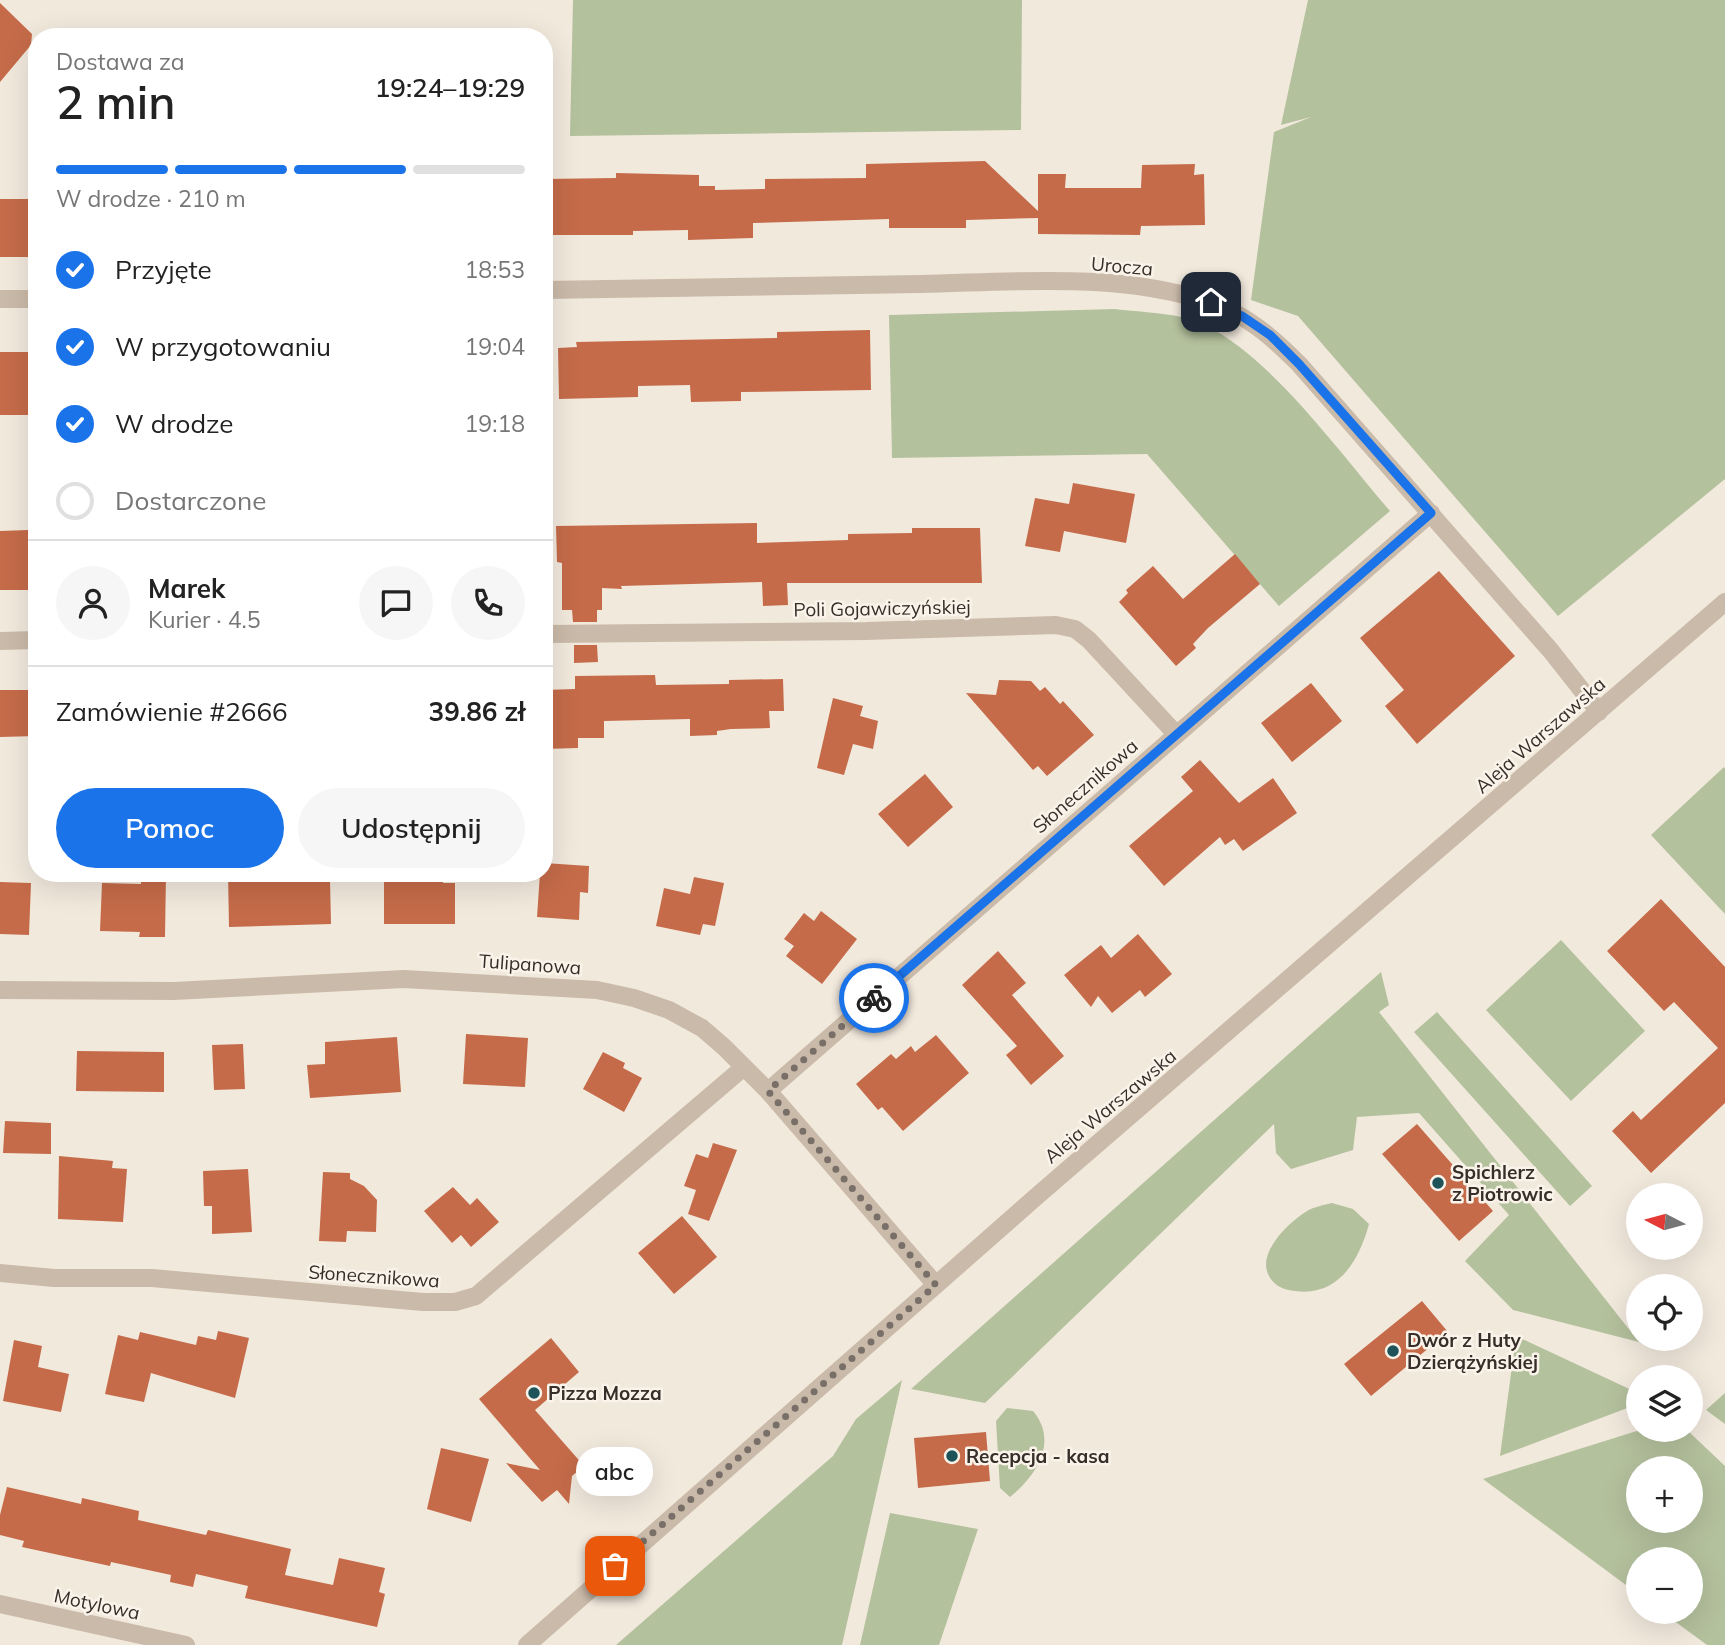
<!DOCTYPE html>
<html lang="pl">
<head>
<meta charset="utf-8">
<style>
	body { margin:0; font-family:Mulish,sans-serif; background:#f6f6f6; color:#222; height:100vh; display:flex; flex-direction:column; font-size:26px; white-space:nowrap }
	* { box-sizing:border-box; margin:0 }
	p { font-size:23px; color:#767676 }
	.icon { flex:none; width:38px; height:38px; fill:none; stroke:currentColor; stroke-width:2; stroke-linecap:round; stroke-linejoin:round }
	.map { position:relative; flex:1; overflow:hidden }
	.side { position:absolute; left:28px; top:28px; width:525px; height:854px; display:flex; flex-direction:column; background:#fff; border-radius:28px; box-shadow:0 7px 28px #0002 }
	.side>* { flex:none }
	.needle { width:46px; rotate:276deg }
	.controls { position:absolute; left:1626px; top:1183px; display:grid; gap:14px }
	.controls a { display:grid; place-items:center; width:77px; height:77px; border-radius:50%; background:#fff; box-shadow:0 7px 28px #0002; font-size:35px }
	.pin { position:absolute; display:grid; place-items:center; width:60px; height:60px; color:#fff; margin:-30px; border-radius:14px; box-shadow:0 4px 10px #0006 }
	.courier { position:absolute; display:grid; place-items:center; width:70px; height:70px; margin:-35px; border:5px solid #1a73e8; border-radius:50%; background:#fff; color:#222; box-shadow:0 2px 9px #0007 }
	.bubble { position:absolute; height:49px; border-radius:24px; background:#fff; box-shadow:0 7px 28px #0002; font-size:23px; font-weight:600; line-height:49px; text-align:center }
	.head em { font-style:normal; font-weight:600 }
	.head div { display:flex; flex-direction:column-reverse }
	.head { display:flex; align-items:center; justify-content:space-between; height:119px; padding:0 28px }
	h1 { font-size:46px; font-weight:600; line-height:52px }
	.bar { display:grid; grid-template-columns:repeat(4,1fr); gap:10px 7px; align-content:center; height:84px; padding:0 28px }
	.bar i { height:9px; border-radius:5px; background:#e0e0e0 }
	.bar .on { background:#1a73e8 }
	.bar p { grid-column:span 4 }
	.line { display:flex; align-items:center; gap:18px; padding:0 28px; border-top:2px solid #e0e0e0 }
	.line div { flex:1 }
	.round { display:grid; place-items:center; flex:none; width:74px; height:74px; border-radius:37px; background:#f6f6f6 }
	ol { padding:0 28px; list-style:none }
	li { display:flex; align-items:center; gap:21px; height:77px }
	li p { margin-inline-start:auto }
	li .icon { padding:7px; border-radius:50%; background:#1a73e8; color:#fff; stroke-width:4 }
	li:last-child { color:#767676 }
	li i { width:38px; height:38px; border:4px solid #e0e0e0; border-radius:50% }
	.cta { display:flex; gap:14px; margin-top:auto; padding:14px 28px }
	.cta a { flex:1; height:80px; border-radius:42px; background:#1a73e8; color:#fff; font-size:28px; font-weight:600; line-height:80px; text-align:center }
	.cta a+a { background:#f6f6f6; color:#222 }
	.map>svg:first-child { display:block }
</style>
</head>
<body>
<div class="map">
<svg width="1725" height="1645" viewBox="0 0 1725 1645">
	<rect width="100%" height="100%" fill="#f2e9dd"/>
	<path fill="#b4c19d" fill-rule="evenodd" d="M 573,0 L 1022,0 L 1021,130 L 570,136 Z
		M 1308,0 L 1725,0 L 1725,479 L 1558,616 L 1298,316 L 1251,300 L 1274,132 L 1311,117 L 1281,125 Z
		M 1115,309 C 1144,313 1178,312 1205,325 C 1272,358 1340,453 1390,511 L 1279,606 L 1147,454 L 892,458 L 889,315 Z
		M 1724,767 L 1725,769 L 1725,914 L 1651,835 Z
		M 1561,940 L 1645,1031 L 1571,1101 L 1486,1010 Z
		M 1381,972 L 1389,1005 L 1379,1012 L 1639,1342 L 1513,1310 L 1465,1261 L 1509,1215 L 1419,1113 L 1357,1117 L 1353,1150 L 1291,1169 L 1276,1153 L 1274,1124 L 985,1403 L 911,1389 Z
		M 1437,1012 L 1592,1186 L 1570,1206 L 1414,1032 Z
		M 1332,1203 L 1353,1209 L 1369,1224 C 1359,1261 1338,1297 1295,1291 C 1284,1290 1274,1286 1269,1276 C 1256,1253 1289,1222 1307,1211 C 1314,1207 1324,1205 1332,1203 Z
		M 1516,1336 L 1638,1393 L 1638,1404 L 1500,1456 Z
		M 902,1380 L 842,1645 L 616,1645 L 833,1456 L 856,1419 Z
		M 1725,1393 L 1725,1424 L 1706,1410 Z
		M 1007,1408 L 1033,1411 C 1059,1442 1036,1476 1010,1497 L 1000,1488 L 996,1421 Z
		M 1640,1430 L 1687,1430 L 1725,1466 L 1725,1645 L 1707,1645 L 1662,1612 L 1690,1612 L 1690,1559 L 1638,1559 L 1638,1594 L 1483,1479 ZM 1638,1468 L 1690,1468 L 1690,1521 L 1638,1521 Z
		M 890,1513 L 978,1529 L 939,1645 L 860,1645 Z"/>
	<path fill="#c56b49" d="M 0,3 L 32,34 L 31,45 L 0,82 Z
		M 985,161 L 1038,211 L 1038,174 L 1066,174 L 1065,188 L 1141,188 L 1142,165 L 1195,164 L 1194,175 L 1204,174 L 1205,225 L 1141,226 L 1140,235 L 1038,234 L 1038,218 L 966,220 L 966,228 L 889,228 L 889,219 L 753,223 L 753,238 L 688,240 L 688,230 L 633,231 L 633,235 L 549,235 L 549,230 L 544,230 L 544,179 L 616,178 L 616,173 L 699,175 L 699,186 L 715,186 L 715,190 L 765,189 L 765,179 L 866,178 L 866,164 Z
		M 0,199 L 32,199 L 33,257 L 0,257 Z
		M 870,330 L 871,390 L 741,392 L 741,401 L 691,402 L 690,385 L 638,386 L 638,397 L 559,399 L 558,348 L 577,347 L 576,342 L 777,338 L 777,332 Z
		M 0,352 L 37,352 L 37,408 L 32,408 L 32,415 L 0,415 Z
		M 1073,483 L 1135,494 L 1126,543 L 1064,531 L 1060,552 L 1025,546 L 1035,498 L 1069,504 Z
		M 757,523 L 757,543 L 848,540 L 848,534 L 912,533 L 912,528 L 980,528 L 982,583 L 787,583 L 788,605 L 763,606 L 762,582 L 621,586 L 622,589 L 602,588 L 602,610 L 597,610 L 597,622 L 573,622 L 572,610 L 562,610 L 562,563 L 557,562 L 556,526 Z
		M 28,530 L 28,542 L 37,542 L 37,590 L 0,590 L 0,531 Z
		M 1235,554 L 1260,584 L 1208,628 L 1193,644 L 1196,648 L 1176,666 L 1119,602 L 1128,593 L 1126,590 L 1153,566 L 1183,599 Z
		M 1439,571 L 1515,656 L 1417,744 L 1385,706 L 1404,690 L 1360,638 Z
		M 574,645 L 597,645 L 598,662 L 574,663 Z
		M 655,675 L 656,685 L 729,684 L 729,680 L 783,679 L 784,711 L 769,711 L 770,728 L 731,729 L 717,731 L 717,735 L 690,736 L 690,719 L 604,721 L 604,738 L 578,738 L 578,748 L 544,749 L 544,690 L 575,689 L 575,676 Z
		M 999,680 L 1031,681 L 1040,691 L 1045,687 L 1060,704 L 1063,701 L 1094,735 L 1047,776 L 1038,766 L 1033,770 L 966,693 L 996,695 Z
		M 1311,683 L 1342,721 L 1292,762 L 1261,723 Z
		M 0,690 L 37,690 L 37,736 L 0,737 Z
		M 833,698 L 863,706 L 860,716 L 878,721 L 873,749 L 853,744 L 844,775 L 817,768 Z
		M 1200,760 L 1239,803 L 1273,778 L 1297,813 L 1243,851 L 1234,839 L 1225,845 L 1220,837 L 1164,886 L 1129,846 L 1193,791 L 1181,777 Z
		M 925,774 L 953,807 L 908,847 L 878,814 Z
		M 544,863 L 589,866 L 588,893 L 580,892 L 579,920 L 537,917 L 540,873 L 544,873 Z
		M 141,873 L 166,873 L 165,937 L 139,937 L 140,932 L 100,931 L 102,883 L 141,884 Z
		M 228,873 L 323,873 L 323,881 L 330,880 L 331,924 L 229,927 Z
		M 400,874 L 443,874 L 443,883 L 455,883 L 455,924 L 384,924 L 384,882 L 400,882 Z
		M 694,877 L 724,883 L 715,926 L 703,924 L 700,935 L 656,926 L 664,888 L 690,894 Z
		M 0,882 L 31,883 L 29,935 L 0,934 Z
		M 1661,899 L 1725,967 L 1725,1103 L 1651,1173 L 1612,1131 L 1633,1111 L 1641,1120 L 1718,1048 L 1674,1002 L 1664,1011 L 1607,951 Z
		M 821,911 L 857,939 L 822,984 L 786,956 L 794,946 L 784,939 L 804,913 L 814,921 Z
		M 1138,934 L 1172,974 L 1145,997 L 1140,990 L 1112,1013 L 1098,996 L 1091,1007 L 1064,975 L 1101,945 L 1111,958 Z
		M 998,951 L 1026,983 L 1012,995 L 1064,1056 L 1031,1085 L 1006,1055 L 1017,1046 L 962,985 Z
		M 466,1034 L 528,1038 L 525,1087 L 463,1084 Z
		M 936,1035 L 969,1073 L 903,1131 L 882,1107 L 878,1110 L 856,1084 L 891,1054 L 896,1059 L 911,1046 L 915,1052 Z
		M 397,1037 L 401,1092 L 310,1098 L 307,1065 L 325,1064 L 325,1042 Z
		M 243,1044 L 245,1089 L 214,1090 L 212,1045 Z
		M 77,1051 L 164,1052 L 164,1092 L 76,1091 Z
		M 603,1052 L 625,1063 L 623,1068 L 642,1078 L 624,1112 L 583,1089 Z
		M 5,1121 L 51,1123 L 51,1154 L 3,1153 Z
		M 1417,1124 L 1493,1211 L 1459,1241 L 1382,1154 Z
		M 713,1143 L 737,1150 L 709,1221 L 688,1214 L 696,1190 L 684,1186 L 696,1154 L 708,1158 Z
		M 59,1156 L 113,1161 L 112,1168 L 127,1169 L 123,1222 L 58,1219 Z
		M 248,1169 L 252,1232 L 212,1234 L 212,1206 L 204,1206 L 203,1171 Z
		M 323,1172 L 350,1173 L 350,1179 L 364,1186 L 377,1200 L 376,1232 L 347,1231 L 346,1242 L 319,1241 Z
		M 453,1187 L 470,1205 L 477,1198 L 499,1222 L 471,1247 L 461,1235 L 452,1243 L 424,1211 Z
		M 682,1216 L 717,1257 L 674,1294 L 638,1253 Z
		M 1422,1301 L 1448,1332 L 1371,1396 L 1344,1364 Z
		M 218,1331 L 249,1338 L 235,1398 L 151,1373 L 144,1402 L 105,1394 L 118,1335 L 138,1340 L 140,1332 L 196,1345 L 198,1336 L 216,1340 Z
		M 551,1338 L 579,1372 L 535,1410 L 584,1466 L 572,1476 L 569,1504 L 557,1490 L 542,1502 L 506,1463 L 540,1470 L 479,1399 Z
		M 14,1340 L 42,1346 L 38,1367 L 69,1374 L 61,1412 L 3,1401 Z
		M 986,1432 L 990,1481 L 918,1488 L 914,1438 Z
		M 441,1448 L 489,1459 L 471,1522 L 427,1509 Z
		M 7,1487 L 81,1504 L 82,1498 L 139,1511 L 138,1520 L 206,1535 L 208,1530 L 291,1549 L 285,1575 L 333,1585 L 339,1558 L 385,1568 L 379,1592 L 385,1594 L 377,1627 L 245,1598 L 248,1586 L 196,1574 L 193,1587 L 170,1582 L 171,1575 L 111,1562 L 110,1566 L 22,1547 L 24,1541 L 0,1535 L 0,1515 Z"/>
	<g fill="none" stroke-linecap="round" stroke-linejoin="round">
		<path stroke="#cabaa9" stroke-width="18" d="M 544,290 C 669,288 795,286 920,284 C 1015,282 1117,272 1209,302 C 1245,313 1273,338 1299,364 L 1551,651 L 1599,712
			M 0,299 L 37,299
			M 544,634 L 866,631 L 1056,625 L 1075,629 L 1089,640 L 1176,734
			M 0,641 L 37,640
			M 0,990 L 174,991 L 404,979 L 597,990 L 634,998 L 669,1010 L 702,1028 L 724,1047 L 768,1091 L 936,1285
			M 768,1091 L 1431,513
			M 0,1273 L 54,1278 L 152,1278 L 423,1302 L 455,1302 L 476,1296 L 744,1067
			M 0,1604 L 186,1645
			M 527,1645 L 1037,1196 L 1725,602"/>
	</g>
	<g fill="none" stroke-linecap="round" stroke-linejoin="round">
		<path stroke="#786f68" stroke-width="7" stroke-dasharray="0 12.6" d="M 615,1566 L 936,1285 L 768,1091 L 874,998"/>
		<path stroke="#1a73e8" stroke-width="9" d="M 874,998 L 1431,513 L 1299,364 L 1270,335 L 1242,316 L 1211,302"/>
	</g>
	<g fill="#1e5359" stroke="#faf3ea" stroke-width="2.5">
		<circle cx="1438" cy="1183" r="7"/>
		<circle cx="1393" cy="1351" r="7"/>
		<circle cx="534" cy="1393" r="7"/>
		<circle cx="952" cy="1456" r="7"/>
	</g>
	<g text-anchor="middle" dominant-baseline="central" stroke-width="5" stroke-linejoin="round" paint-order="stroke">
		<g font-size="19" fill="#372e29" stroke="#faf3ea">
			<text transform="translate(1122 266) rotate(5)">Urocza</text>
			<text transform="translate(882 608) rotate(-1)">Poli Gojawiczyńskiej</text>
			<text transform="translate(1540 735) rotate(-41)">Aleja Warszawska</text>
			<text transform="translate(1085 786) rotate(-41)">Słonecznikowa</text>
			<text transform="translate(530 964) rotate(4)">Tulipanowa</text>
			<text transform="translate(1110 1106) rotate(-40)">Aleja Warszawska</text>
			<text transform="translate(374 1276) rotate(4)">Słonecznikowa</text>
			<text transform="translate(97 1604) rotate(12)">Motylowa</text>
		</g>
		<g font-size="19" font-weight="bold" fill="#372e29" stroke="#faf3ea" text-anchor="start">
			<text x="1452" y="1172">Spichlerz<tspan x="1452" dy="22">z Piotrowic</tspan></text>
			<text x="1407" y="1340">Dwór z Huty<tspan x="1407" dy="22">Dzierążyńskiej</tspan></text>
			<text x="548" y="1393">Pizza Mozza</text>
			<text x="966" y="1456">Recepcja - kasa</text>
		</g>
	</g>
</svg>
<div class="controls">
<a><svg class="needle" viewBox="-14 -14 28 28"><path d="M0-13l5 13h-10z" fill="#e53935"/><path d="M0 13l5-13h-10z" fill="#767676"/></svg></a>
<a><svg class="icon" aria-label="locate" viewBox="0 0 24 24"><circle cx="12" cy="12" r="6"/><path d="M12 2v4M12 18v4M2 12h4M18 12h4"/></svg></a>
<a><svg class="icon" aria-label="layers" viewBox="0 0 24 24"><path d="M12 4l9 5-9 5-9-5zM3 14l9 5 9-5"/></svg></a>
<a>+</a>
<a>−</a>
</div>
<div class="pin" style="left:615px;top:1566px;background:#ea580c"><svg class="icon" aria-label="bag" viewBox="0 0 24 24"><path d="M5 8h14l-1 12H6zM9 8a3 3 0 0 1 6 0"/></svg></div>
<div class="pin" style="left:1211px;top:302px;background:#1f2937"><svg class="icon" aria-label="home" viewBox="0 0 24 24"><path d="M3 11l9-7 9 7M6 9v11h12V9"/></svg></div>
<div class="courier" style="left:874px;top:998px"><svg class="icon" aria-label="bike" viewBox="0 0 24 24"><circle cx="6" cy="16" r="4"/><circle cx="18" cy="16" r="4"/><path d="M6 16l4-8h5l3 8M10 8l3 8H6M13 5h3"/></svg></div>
<div class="bubble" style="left:576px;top:1447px;width:77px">abc</div>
<section class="side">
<div class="head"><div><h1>2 min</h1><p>Dostawa za</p></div><em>19:24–19:29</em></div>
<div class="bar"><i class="on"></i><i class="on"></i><i class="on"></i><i></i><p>W drodze · 210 m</p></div>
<ol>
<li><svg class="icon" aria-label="check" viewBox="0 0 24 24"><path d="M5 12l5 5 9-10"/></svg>Przyjęte<p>18:53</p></li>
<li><svg class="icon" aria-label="check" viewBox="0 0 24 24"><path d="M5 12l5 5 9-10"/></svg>W przygotowaniu<p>19:04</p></li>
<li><svg class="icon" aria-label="check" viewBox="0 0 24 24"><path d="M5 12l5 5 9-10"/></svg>W drodze<p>19:18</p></li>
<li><i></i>Dostarczone</li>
</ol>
<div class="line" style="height:126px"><a class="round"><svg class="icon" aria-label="person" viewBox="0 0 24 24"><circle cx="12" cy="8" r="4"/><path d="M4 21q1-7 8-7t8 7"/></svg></a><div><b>Marek</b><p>Kurier · 4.5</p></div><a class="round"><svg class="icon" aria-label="chat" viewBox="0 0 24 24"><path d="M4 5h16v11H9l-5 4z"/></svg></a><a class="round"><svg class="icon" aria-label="phone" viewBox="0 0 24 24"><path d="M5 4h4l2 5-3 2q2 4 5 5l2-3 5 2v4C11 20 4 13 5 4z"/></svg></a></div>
<div class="line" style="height:91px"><div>Zamówienie #2666</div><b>39.86 zł</b></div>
<div class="cta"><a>Pomoc</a><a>Udostępnij</a></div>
</section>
</div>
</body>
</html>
